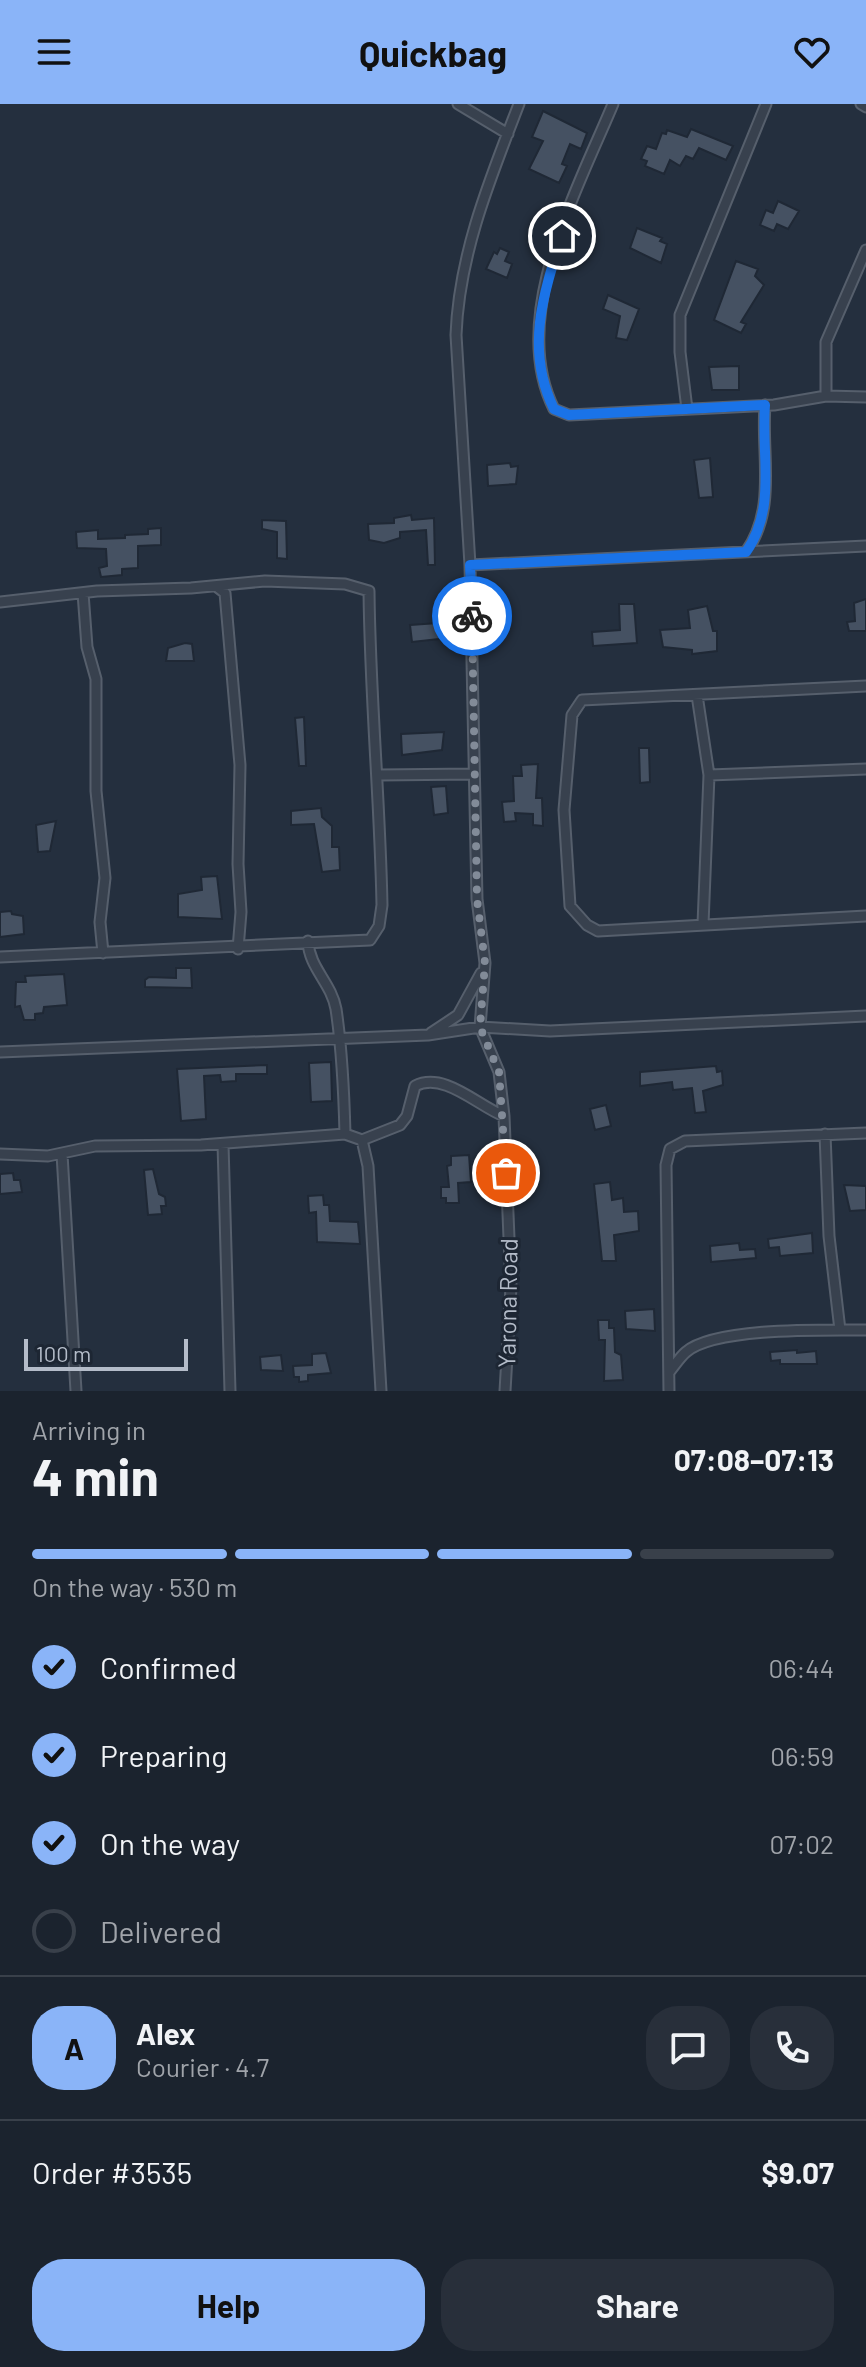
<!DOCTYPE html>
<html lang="en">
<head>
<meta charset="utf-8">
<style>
	body { margin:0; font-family:Barlow,sans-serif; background:#282f3a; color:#f1f3f6; height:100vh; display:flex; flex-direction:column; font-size:30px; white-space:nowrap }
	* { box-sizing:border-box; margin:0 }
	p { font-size:26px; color:#a0a4aa }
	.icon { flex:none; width:44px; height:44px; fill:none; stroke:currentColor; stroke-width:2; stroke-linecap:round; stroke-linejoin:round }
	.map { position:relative; height:1287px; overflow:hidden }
	.sheet { display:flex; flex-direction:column; background:#1b232e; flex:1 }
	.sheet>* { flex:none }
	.scale { position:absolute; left:24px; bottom:20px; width:164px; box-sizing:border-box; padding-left:8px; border:4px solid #b4bcc9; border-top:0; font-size:22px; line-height:28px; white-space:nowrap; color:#b4bcc9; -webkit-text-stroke:6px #1d2633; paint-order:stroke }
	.pin { position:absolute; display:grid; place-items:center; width:68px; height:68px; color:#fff; margin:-34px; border:4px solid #fff; border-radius:50%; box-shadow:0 2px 8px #0007 }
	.courier { position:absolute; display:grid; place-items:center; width:80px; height:80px; margin:-40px; border:6px solid #1a73e8; border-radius:50%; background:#fff; color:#222; box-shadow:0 2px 10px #0007 }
	.head em { font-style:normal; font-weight:700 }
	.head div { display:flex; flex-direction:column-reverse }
	.head { display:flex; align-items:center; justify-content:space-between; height:136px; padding:0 32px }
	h1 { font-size:52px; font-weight:700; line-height:60px }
	.bar { display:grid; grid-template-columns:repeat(4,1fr); gap:12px 8px; align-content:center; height:96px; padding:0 32px }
	.bar i { height:10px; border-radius:6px; background:#39404a }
	.bar .active { background:#8ab4f8 }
	.bar p { grid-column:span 4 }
	.line { display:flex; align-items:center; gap:20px; padding:0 32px; border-top:2px solid #39404a }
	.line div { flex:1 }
	.round { display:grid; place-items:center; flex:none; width:84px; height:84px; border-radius:32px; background:#282f3a }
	ol { padding:0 32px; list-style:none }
	li { display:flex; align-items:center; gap:24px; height:88px }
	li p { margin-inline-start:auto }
	li .icon { padding:8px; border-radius:50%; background:#8ab4f8; color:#111; stroke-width:4 }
	li:last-child { color:#a0a4aa }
	li i { width:44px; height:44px; border:4px solid #39404a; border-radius:50% }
	.button { display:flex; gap:16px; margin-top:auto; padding:16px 32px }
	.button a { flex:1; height:92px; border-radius:32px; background:#8ab4f8; color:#111; font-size:32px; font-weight:700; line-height:92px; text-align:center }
	.button a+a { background:#282f3a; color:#f1f3f6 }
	header { display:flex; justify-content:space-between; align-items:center; height:104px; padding:0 32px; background:#8ab4f8; color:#111; font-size:36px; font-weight:700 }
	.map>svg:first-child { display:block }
</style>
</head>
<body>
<header><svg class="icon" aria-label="menu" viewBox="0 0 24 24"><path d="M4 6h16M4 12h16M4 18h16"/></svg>Quickbag<svg class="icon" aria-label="heart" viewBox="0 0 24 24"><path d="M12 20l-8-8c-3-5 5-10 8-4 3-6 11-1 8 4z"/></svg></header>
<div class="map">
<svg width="866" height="1287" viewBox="0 0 866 1287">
	<rect width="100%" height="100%" fill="#242f3e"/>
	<path fill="#455162" stroke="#1f2835" stroke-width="2" d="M 543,7 L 587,29 L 581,45 L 570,40 L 562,60 L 567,62 L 559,79 L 529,65 L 543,37 L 532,33 Z
		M 691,25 L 733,42 L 726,56 L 699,44 L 693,55 L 686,52 L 680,62 L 670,56 L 664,70 L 645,62 L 647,57 L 641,55 L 647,42 L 656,45 L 662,29 L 666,30 L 667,26 L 687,33 Z
		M 778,97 L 799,107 L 788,125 L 777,120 L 774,127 L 760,121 L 766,106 L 773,109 Z
		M 637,124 L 662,134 L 660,137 L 667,140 L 661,159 L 630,144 Z
		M 500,144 L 509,148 L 505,157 L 512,160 L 507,174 L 486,165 L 494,148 L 497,150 Z
		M 736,157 L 758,165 L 755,172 L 764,181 L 741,218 L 746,220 L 741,229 L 714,216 Z
		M 608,191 L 639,205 L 627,236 L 616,234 L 620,212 L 603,205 Z
		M 739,262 L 739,286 L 712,286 L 709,263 Z
		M 710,354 L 713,393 L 699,394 L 694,356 Z
		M 510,359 L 511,363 L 518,362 L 516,380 L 488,382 L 487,361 Z
		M 411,411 L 412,416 L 434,414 L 435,461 L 428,461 L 426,426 L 400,428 L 400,434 L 384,439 L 369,436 L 368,420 L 394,419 L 394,414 Z
		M 262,416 L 286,417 L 287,455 L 277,454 L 277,428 L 262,425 Z
		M 161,424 L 161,441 L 138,442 L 138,464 L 122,465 L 122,471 L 101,473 L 99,464 L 107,462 L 106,445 L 77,444 L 76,428 L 98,426 L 98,435 L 125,434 L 125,431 L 148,430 L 148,425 Z
		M 866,495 L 866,527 L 849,527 L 847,518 L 855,517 L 854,499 Z
		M 619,500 L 634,500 L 637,539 L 593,542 L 592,528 L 620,526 Z
		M 707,502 L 713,527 L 717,527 L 717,547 L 692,550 L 692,546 L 663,543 L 660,526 L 690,524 L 688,506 Z
		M 438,519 L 439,535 L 412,538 L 410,521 Z
		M 185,539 L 192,540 L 194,557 L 166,557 L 168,544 Z
		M 304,613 L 306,662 L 299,662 L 295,614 Z
		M 444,628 L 442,646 L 402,651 L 401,630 Z
		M 639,644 L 649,644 L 650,678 L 640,679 Z
		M 538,660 L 536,694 L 542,694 L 543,722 L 533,721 L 533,710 L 515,709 L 516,717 L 504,718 L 502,698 L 514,697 L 513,672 L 522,672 L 521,661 Z
		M 446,682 L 448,709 L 434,711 L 431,683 Z
		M 321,704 L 322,713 L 332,722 L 332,743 L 339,743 L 340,766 L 322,768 L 314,720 L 291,721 L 291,707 Z
		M 56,717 L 50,747 L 38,748 L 36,721 Z
		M 217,772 L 222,815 L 178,813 L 178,790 L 202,786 L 201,773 Z
		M 11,807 L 12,810 L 23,812 L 24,830 L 0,833 L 0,808 Z
		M 176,864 L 191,864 L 192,884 L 145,883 L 145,876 L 149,873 L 176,874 Z
		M 64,870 L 67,901 L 44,903 L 43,909 L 35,910 L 35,916 L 24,916 L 20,902 L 15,903 L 16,878 L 26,878 L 25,872 Z
		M 331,958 L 332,997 L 311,998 L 309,959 Z
		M 267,961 L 267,970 L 236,970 L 236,977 L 221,978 L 220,971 L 204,972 L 206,1015 L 181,1017 L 177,965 Z
		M 716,962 L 717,968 L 722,967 L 723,981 L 703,987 L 706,1008 L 695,1009 L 692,984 L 673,986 L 672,978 L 640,982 L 640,968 Z
		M 606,1001 L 611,1022 L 595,1026 L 590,1005 Z
		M 469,1051 L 471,1078 L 458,1079 L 459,1099 L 446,1099 L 446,1094 L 441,1094 L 441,1083 L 449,1083 L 447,1062 L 451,1061 L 451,1052 Z
		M 153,1065 L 159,1090 L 165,1093 L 166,1102 L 161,1102 L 162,1110 L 148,1111 L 144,1066 Z
		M 13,1069 L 14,1076 L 20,1076 L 22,1088 L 0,1090 L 0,1070 Z
		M 610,1078 L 612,1096 L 623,1094 L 624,1108 L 638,1107 L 639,1127 L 614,1131 L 616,1157 L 602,1157 L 594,1080 Z
		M 844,1081 L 866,1082 L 866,1106 L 850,1107 Z
		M 323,1091 L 324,1101 L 329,1101 L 330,1117 L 358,1118 L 360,1140 L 317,1138 L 316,1108 L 309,1109 L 308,1092 Z
		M 812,1129 L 813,1149 L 780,1152 L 779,1143 L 769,1144 L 768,1135 Z
		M 739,1139 L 740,1146 L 755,1145 L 756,1154 L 711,1158 L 710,1142 Z
		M 654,1205 L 655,1227 L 626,1225 L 625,1207 Z
		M 598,1216 L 609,1216 L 609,1224 L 614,1224 L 615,1248 L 621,1251 L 623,1276 L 604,1277 L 605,1236 L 599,1236 Z
		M 797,1246 L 797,1249 L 816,1247 L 817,1260 L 780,1260 L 780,1256 L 771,1257 L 770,1248 Z
		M 326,1249 L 331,1269 L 308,1271 L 308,1277 L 299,1278 L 299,1273 L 294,1273 L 293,1262 L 312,1261 L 312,1250 Z
		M 281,1251 L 283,1267 L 261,1266 L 260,1253 Z"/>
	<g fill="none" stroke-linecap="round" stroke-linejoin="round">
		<defs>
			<path id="street" d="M 458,0 L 508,30
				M 613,0 C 577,86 508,214 554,305 L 569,311 L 774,301 L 826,292 L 866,293
				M 861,0 L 866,3
				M 826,292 L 826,238 L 866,146
				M 687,305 L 680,248 L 680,211 L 766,0
				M 746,448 C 777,404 761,352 765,301
				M 470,461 L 866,442
				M 216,482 L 225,489 L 240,661 L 238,760 L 241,808 L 238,845
				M 83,489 L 87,543 L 96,575 L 96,687 L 105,774 L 100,818 L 103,849
				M 0,498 L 97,487 L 191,484 L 265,477 L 345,480 L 369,487 C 370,592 380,696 382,801 L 379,822 L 370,836 L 0,853
				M 866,582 L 582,596 L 572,611 L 564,706 L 570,802 L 587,821 L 598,827 L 866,812
				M 697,591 L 709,671 L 703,820
				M 379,671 L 473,670
				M 709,671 L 866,665
				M 431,929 L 458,911 L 481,869
				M 0,948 L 428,931 L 480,923 L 550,927 L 866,912
				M 345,1030 L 362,1036 L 368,1062 L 381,1287
				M 825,1030 L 829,1132 L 840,1226
				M 362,1036 L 400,1021 L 407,1012 L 415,982 C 444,967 478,1002 504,1012
				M 223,1040 L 230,1287
				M 0,1050 L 48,1052 L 95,1042 L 201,1041 L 345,1030 C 344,990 342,945 336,905 C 331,878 309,864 308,837
				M 62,1050 L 76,1287
				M 670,1267 C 675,1261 680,1253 686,1248 C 715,1223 826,1226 866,1226
				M 505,1287 L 511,1183 L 504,1012 L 499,968 L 480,923 L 485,859 L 477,795 L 470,461 L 456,231 C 459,150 490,75 519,0
				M 669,1287 L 666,1061 L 670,1045 L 685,1037 L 866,1029"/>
		</defs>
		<use href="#street" stroke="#565f6c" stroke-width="13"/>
		<use href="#street" stroke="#38414e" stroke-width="9"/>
	</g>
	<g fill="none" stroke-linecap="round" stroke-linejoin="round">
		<path stroke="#828b98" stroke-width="8" stroke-dasharray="0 14.4" d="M 472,512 L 477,795 L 485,859 L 480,923 L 499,968 L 506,1069"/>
		<path stroke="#1a73e8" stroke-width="10" d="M 472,512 L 470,461 L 746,448 C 777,404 761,352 765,301 L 569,311 L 554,305 C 525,246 543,190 562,132"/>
	</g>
	<g text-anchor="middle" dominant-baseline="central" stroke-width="6" stroke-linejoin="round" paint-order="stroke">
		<g font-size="24" fill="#b4bcc9" stroke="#1d2633">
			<text transform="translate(507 1199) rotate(-89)">Yarona Road</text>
		</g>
	</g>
</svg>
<div class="scale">100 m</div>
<div class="pin" style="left:506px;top:1069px;background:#ea580c"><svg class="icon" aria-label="bag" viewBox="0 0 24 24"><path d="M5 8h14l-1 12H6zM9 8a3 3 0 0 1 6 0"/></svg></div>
<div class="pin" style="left:562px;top:132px;background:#1f2937"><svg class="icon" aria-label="home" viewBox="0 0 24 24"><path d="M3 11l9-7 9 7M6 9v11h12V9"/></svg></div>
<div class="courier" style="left:472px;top:512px"><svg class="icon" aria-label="bike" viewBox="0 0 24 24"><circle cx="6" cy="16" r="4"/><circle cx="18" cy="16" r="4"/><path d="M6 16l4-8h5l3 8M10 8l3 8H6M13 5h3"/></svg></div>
</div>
<section class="sheet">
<div class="head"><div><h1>4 min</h1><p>Arriving in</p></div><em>07:08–07:13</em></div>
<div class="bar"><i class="active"></i><i class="active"></i><i class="active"></i><i></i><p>On the way · 530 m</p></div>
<ol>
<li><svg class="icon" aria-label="check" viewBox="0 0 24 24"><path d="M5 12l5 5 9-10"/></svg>Confirmed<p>06:44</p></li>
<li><svg class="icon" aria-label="check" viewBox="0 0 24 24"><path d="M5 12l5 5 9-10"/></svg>Preparing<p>06:59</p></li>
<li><svg class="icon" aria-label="check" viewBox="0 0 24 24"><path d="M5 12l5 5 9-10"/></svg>On the way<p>07:02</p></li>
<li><i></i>Delivered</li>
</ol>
<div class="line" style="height:144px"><b class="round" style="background:#8ab4f8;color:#111">A</b><div><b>Alex</b><p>Courier · 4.7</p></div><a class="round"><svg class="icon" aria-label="chat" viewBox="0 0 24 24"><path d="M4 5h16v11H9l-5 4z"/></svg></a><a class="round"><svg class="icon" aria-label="phone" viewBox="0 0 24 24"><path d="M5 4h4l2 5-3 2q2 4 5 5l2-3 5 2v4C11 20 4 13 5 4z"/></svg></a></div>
<div class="line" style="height:104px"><div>Order #3535</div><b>$9.07</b></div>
<div class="button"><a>Help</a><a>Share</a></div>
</section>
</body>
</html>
